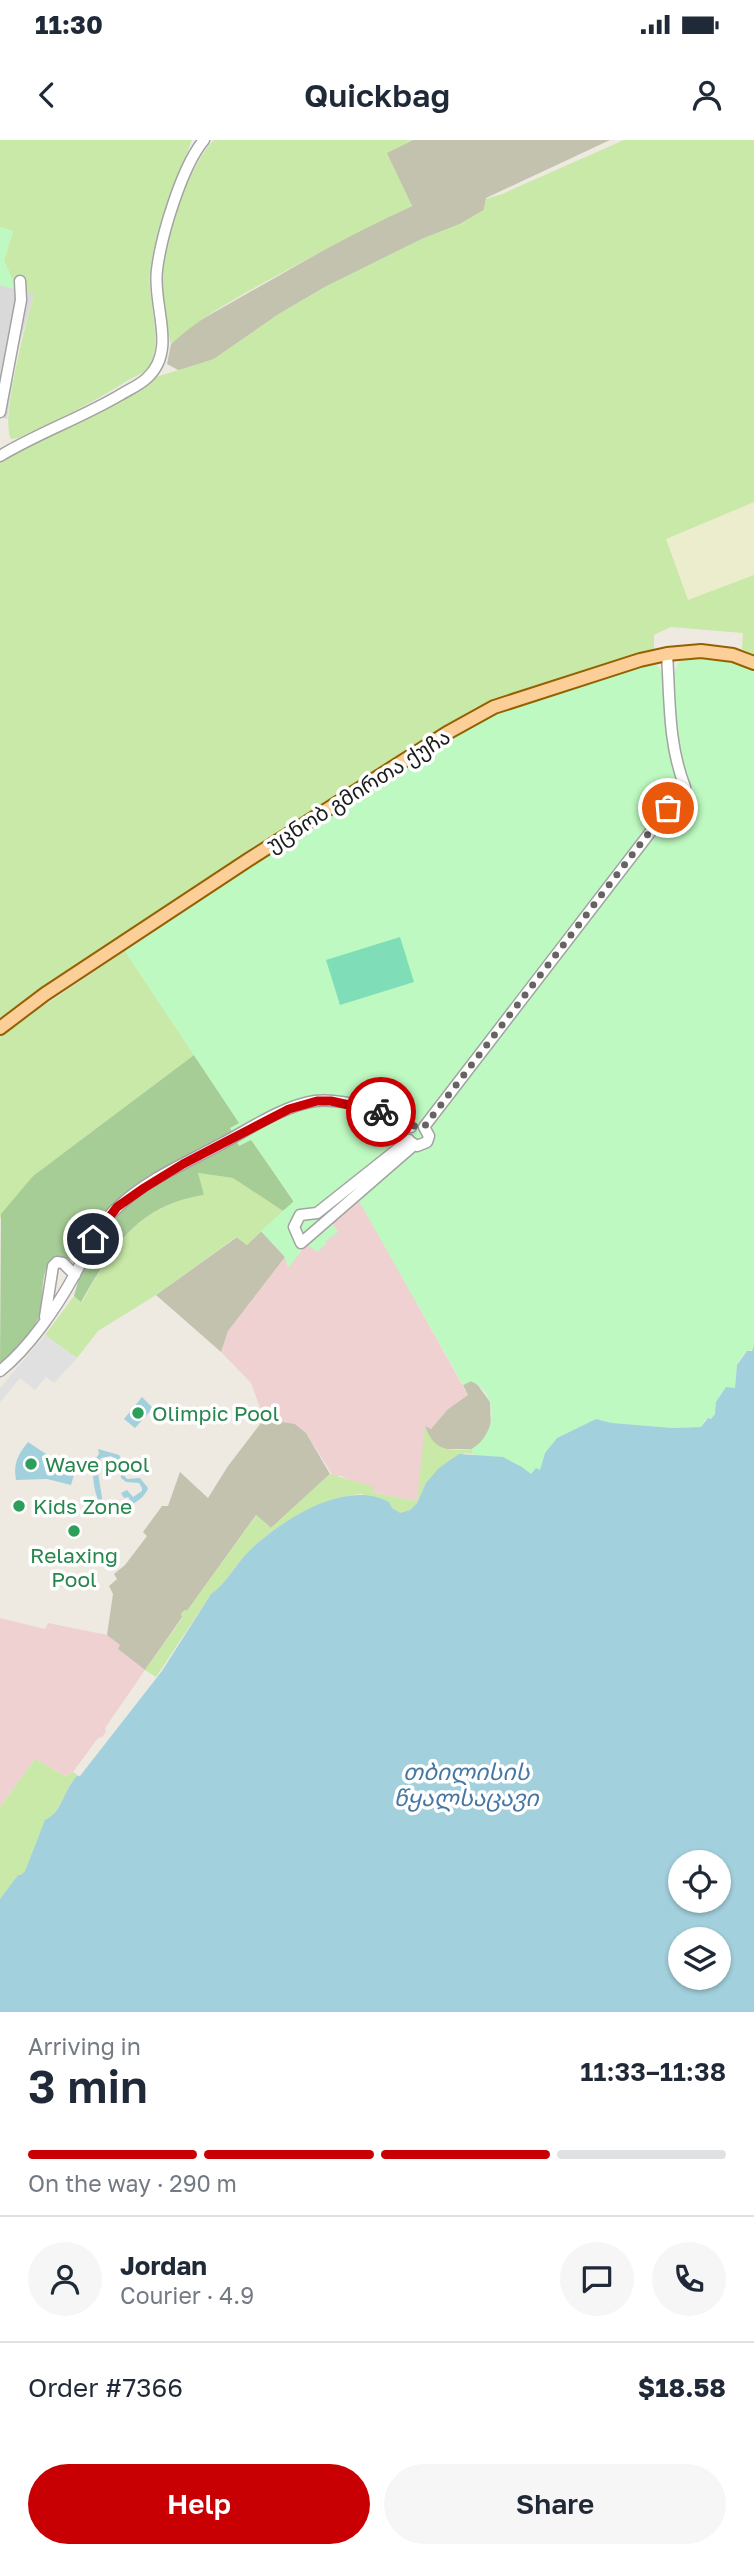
<!DOCTYPE html>
<html lang="en">
<head>
<meta charset="utf-8">
<style>
	body { margin:0; font-family:"Golos Text","Noto Sans Georgian",sans-serif; background:#f6f6f7; color:#1f2937; height:100vh; display:flex; flex-direction:column; font-size:26px; white-space:nowrap }
	* { box-sizing:border-box; margin:0 }
	p { font-size:23px; color:#747a83 }
	.icon { flex:none; width:38px; height:38px; fill:none; stroke:currentColor; stroke-width:2; stroke-linecap:round; stroke-linejoin:round }
	.map { position:relative; height:1872px; overflow:hidden }
	.details { display:flex; flex-direction:column; background:#fff; flex:1 }
	.details>* { flex:none }
	.fabs { position:absolute; left:668px; top:1710px; display:grid; gap:14px }
	.fabs a { display:grid; place-items:center; width:63px; height:63px; border-radius:50%; background:#fff; box-shadow:0 2px 5px #0004; font-size:35px }
	.pin { position:absolute; display:grid; place-items:center; width:60px; height:60px; color:#fff; margin:-30px; border:4px solid #fff; border-radius:50%; box-shadow:0 2px 7px #0007 }
	.courier { position:absolute; display:grid; place-items:center; width:70px; height:70px; margin:-35px; border:5px solid #c90003; border-radius:50%; background:#fff; color:#222; box-shadow:0 2px 9px #0007 }
	.headline em { font-style:normal; font-weight:600 }
	.headline div { display:flex; flex-direction:column-reverse }
	.headline { display:flex; align-items:center; justify-content:space-between; height:119px; padding:0 28px }
	h1 { font-size:46px; font-weight:600; line-height:52px }
	.bar { display:grid; grid-template-columns:repeat(4,1fr); gap:10px 7px; align-content:center; height:84px; padding:0 28px }
	.bar i { height:9px; border-radius:5px; background:#e0e1e3 }
	.bar .selected { background:#c90003 }
	.bar p { grid-column:span 4 }
	.line { display:flex; align-items:center; gap:18px; padding:0 28px; border-top:2px solid #e0e1e3 }
	.line div { flex:1 }
	.round { display:grid; place-items:center; flex:none; width:74px; height:74px; border-radius:37px; background:#f6f6f7 }
	.action { display:flex; gap:14px; margin-top:auto; padding:14px 28px }
	.action a { flex:1; height:80px; border-radius:42px; background:#c90003; color:#fff; font-size:28px; font-weight:600; line-height:80px; text-align:center }
	.action a+a { background:#f6f6f7; color:#1f2937 }
	.status { display:flex; justify-content:space-between; align-items:center; height:49px; padding:0 35px; background:#fff; direction:ltr }
	.status svg { height:19px; fill:currentColor }
	header { display:flex; justify-content:space-between; align-items:center; height:91px; padding:0 28px; background:#fff; font-size:32px; font-weight:600 }
	.map>svg:first-child { display:block }
</style>
</head>
<body>
<div class="status"><b>11:30</b><svg viewBox="0 0 49 12"><path d="M0 12V9h3v3zM5 12V6h3v6zM10 12V3h3v9zM15 12V0h3v12zM26 1h20v11H26zM47 4h2v5h-2z"/></svg></div>
<header><svg class="icon" aria-label="back" viewBox="0 0 24 24"><path d="M15 5l-7 7 7 7"/></svg>Quickbag<svg class="icon" aria-label="person" viewBox="0 0 24 24"><circle cx="12" cy="8" r="4"/><path d="M4 21q1-7 8-7t8 7"/></svg></header>
<div class="map">
<svg width="754" height="1872" viewBox="0 0 754 1872">
	<rect width="100%" height="100%" fill="#eeeae2"/>
	<path fill="#dad9d9" d="M 0,145 L 34,154 L 16,216 L 7,279 L 0,277 Z"/>
	<path fill="#efd1d1" d="M 359,1060 L 468,1255 L 448,1269 L 431,1289 L 426,1287 L 417,1361 L 374,1353 L 374,1347 L 361,1345 L 341,1336 L 333,1336 L 306,1293 L 295,1284 L 264,1279 L 251,1243 L 221,1212 L 228,1191 L 285,1117 L 288,1127 L 307,1104 L 317,1111 L 326,1101 L 331,1083 Z
		M 0,1478 L 45,1489 L 48,1483 L 107,1495 L 121,1505 L 118,1509 L 145,1530 L 105,1588 L 106,1592 L 102,1597 L 98,1598 L 73,1632 L 65,1636 L 35,1619 L 0,1667 Z"/>
	<path fill="#c2c2ae" d="M 413,0 L 610,0 L 486,58 L 484,70 L 460,84 L 422,99 L 325,147 L 279,174 L 214,219 L 180,231 L 167,224 L 171,204 L 192,185 L 359,90 L 412,66 L 386,13 Z
		M 261,1091 L 285,1117 L 228,1191 L 221,1212 L 156,1155 L 237,1097 L 247,1105 Z
		M 471,1241 L 477,1244 L 490,1262 L 491,1289 L 484,1301 L 472,1309 L 442,1309 L 430,1300 L 425,1286 L 431,1289 L 448,1269 L 468,1255 L 463,1245 Z
		M 264,1279 L 295,1284 L 306,1293 L 330,1334 L 271,1388 L 256,1375 L 187,1471 L 185,1470 L 181,1474 L 183,1476 L 145,1530 L 118,1509 L 120,1505 L 107,1495 L 113,1454 L 109,1446 L 117,1439 L 114,1434 L 125,1425 L 147,1396 L 143,1392 L 162,1366 L 168,1366 L 180,1332 L 208,1358 L 228,1326 Z"/>
	<path fill="#ebedcd" d="M 754,362 L 754,435 L 688,461 L 666,399 Z"/>
	<path fill="#c8e9a7" d="M 0,0 L 192,0 C 176,43 155,86 150,132 C 147,160 164,202 149,227 C 145,233 133,237 127,241 C 92,263 56,281 18,298 L 11,299 C 0,280 27,179 34,154 L 17,150 L 4,121 L 13,91 L 0,87 Z
		M 214,0 L 413,0 L 387,13 L 412,66 C 365,88 320,112 274,137 C 238,157 201,176 171,204 C 165,183 159,150 161,129 C 164,97 191,22 214,0 Z
		M 624,0 L 754,0 L 754,362 L 666,399 L 688,460 L 754,435 L 754,515 L 742,509 L 743,493 L 671,487 L 654,495 L 654,510 L 491,562 L 408,608 L 0,878 L 0,322 L 112,264 L 156,237 L 214,219 L 279,174 L 325,147 L 422,99 L 460,84 L 484,70 L 486,59 L 502,54 Z
		M 125,811 L 194,915 L 33,1036 L 0,1079 L 0,895 Z
		M 197,1033 L 233,1038 L 283,1071 L 247,1105 L 236,1097 L 156,1155 L 98,1191 L 77,1218 L 45,1195 L 74,1156 L 82,1162 C 112,1108 138,1065 204,1055 Z
		M 425,1286 C 434,1311 448,1311 472,1309 L 472,1314 L 465,1313 L 426,1343 L 417,1363 L 410,1370 L 400,1373 L 396,1382 L 362,1354 C 324,1356 278,1383 251,1409 C 236,1423 228,1442 211,1454 L 156,1537 L 145,1530 L 183,1477 L 181,1475 L 185,1470 L 187,1471 L 256,1375 L 271,1388 L 330,1334 L 374,1347 L 374,1353 L 417,1361 Z
		M 35,1619 L 65,1636 L 73,1632 L 80,1637 L 72,1641 L 63,1660 L 39,1695 L 25,1731 L 21,1736 L 18,1735 L 0,1759 L 0,1667 Z"/>
	<path fill="#a7cd96" d="M 194,915 L 240,984 L 240,1005 L 251,999 L 294,1062 L 283,1071 L 233,1038 L 198,1033 L 204,1055 C 137,1065 112,1108 81,1162 L 74,1156 L 81,1131 C 75,1123 69,1116 59,1118 C 36,1122 46,1162 39,1177 C 33,1191 11,1215 0,1224 L 1,1074 L 33,1036 Z"/>
	<path fill="#bef9c1" d="M 0,87 L 13,91 L 4,121 L 17,150 L 0,145 Z
		M 682,515 L 723,518 L 754,528 L 754,1208 L 743,1215 L 737,1225 L 735,1248 L 726,1247 C 724,1250 721,1253 719,1257 C 715,1267 719,1278 705,1280 L 701,1287 L 672,1288 L 612,1283 L 596,1279 L 557,1298 L 545,1313 L 540,1330 L 531,1335 C 509,1313 497,1321 472,1314 L 472,1309 C 497,1293 500,1255 471,1241 L 463,1245 L 359,1061 L 332,1083 L 338,1092 L 326,1101 L 326,1104 L 317,1112 L 307,1104 L 288,1128 L 285,1117 L 261,1091 L 294,1061 L 251,1000 L 239,1006 L 230,988 L 239,983 L 125,811 L 425,612 L 496,572 L 654,521 L 664,535 L 673,535 Z"/>
	<path fill="#7fdeb8" d="M 400,797 L 414,842 L 340,865 L 326,820 Z"/>
	<path fill="#e0e0e0" d="M 45,1195 L 77,1218 L 54,1243 L 46,1237 L 35,1250 L 20,1238 L 0,1262 L 0,1248 Z"/>
	<path fill="#a2d0dc" fill-rule="evenodd" d="M 754,1205 L 754,1872 L 0,1872 L 0,1759 L 18,1735 L 21,1735 L 25,1731 L 45,1680 C 62,1673 64,1649 77,1636 L 80,1636 L 162,1531 L 211,1454 C 228,1442 236,1423 251,1409 C 282,1380 346,1338 389,1362 L 392,1368 L 400,1373 L 410,1370 L 417,1363 L 426,1343 L 439,1328 L 459,1314 L 503,1317 L 522,1327 L 531,1334 L 536,1328 L 540,1330 L 545,1313 L 557,1298 L 596,1279 L 612,1283 L 672,1288 L 701,1287 L 708,1278 L 711,1279 L 715,1274 L 716,1262 L 726,1247 L 735,1248 L 737,1225 L 747,1211 L 752,1211 ZM 681,1722 L 719,1722 L 719,1760 L 681,1760 ZM 681,1799 L 719,1799 L 719,1838 L 681,1838 Z
		M 142,1257 L 153,1268 L 135,1288 L 124,1279 Z
		M 28,1302 L 52,1318 L 77,1325 L 71,1345 L 47,1339 L 16,1340 C 13,1323 18,1315 28,1302 Z
		M 98,1309 L 119,1315 C 124,1323 121,1333 127,1339 L 140,1338 L 148,1348 C 144,1362 116,1375 103,1370 C 94,1356 88,1327 99,1314 ZM 111,1316 L 120,1323 L 121,1338 L 126,1342 L 139,1343 L 142,1348 L 142,1351 L 133,1357 L 127,1350 L 121,1353 L 124,1358 L 128,1357 L 130,1359 L 109,1369 L 103,1363 L 97,1327 L 101,1318 Z"/>
	<g fill="none" stroke-linecap="round" stroke-linejoin="round">
		<defs>
			<path id="minor" d="M 0,272 L 21,160 L 20,141
				M 0,316 C 38,293 81,278 120,255 C 128,250 140,245 147,238 C 178,210 152,165 157,130 C 161,96 182,26 204,0
				M 424,987 L 685,647 C 668,604 670,559 667,514
				M 409,1000 L 317,1073 L 300,1075 L 294,1087 L 301,1103 L 414,1005
				M 409,1001 L 417,1006 L 427,1002 L 429,996 L 424,987
				M 45,1177 L 53,1126 L 57,1122 L 63,1123 L 75,1135
				M 0,1231 C 29,1208 57,1167 75,1134 C 88,1111 97,1085 118,1067 C 147,1039 188,1022 223,1003 C 251,988 283,966 315,961 C 341,958 392,971 411,987"/>
			<path id="major" d="M 0,888 L 45,854 L 248,720 L 447,593 L 494,567 L 640,520 L 667,514 L 701,511 L 733,515 L 754,523"/>
		</defs>
		<use href="#minor" stroke="#a3a3a3" stroke-width="13"/>
		<use href="#major" stroke="#956100" stroke-width="16"/>
		<use href="#minor" stroke="#fff" stroke-width="10"/>
		<use href="#major" stroke="#fccf99" stroke-width="12"/>
	</g>
	<g fill="none" stroke-linecap="round" stroke-linejoin="round">
		<path stroke="#666461" stroke-width="7" stroke-dasharray="0 12.6" d="M 381,972 L 401,978 L 411,987 L 418,985 L 424,987 L 668,668"/>
		<path stroke="#c90003" stroke-width="9" d="M 93,1099 L 117,1067 L 144,1048 L 183,1024 L 289,969 L 317,961 L 331,961 L 381,972"/>
	</g>
	<g fill="#2e9e5b" stroke="#fff" stroke-width="2.5">
		<circle cx="138" cy="1273" r="7"/>
		<circle cx="31" cy="1324" r="7"/>
		<circle cx="19" cy="1366" r="7"/>
		<circle cx="74" cy="1391" r="7"/>
	</g>
	<g text-anchor="middle" dominant-baseline="central" stroke-width="7" stroke-linejoin="round" paint-order="stroke">
		<g font-size="21" fill="#1c1c1c" stroke="#fff">
			<text transform="translate(358 650) rotate(-32)">უცნობ გმირთა ქუჩა</text>
		</g>
		<g font-size="21" fill="#27864d" stroke="#fff" text-anchor="start">
			<text x="152" y="1273">Olimpic Pool</text>
			<text x="45" y="1324">Wave pool</text>
			<text x="33" y="1366">Kids Zone</text>
			<text x="74" y="1415" text-anchor="middle">Relaxing<tspan x="74" dy="24">Pool</tspan></text>
		</g>
		<g font-size="23" font-style="italic" fill="#4677a3" stroke="#fff">
			<text x="466" y="1631">თბილისის<tspan x="466" dy="26">წყალსაცავი</tspan></text>
		</g>
	</g>
</svg>
<div class="fabs">
<a><svg class="icon" aria-label="locate" viewBox="0 0 24 24"><circle cx="12" cy="12" r="6"/><path d="M12 2v4M12 18v4M2 12h4M18 12h4"/></svg></a>
<a><svg class="icon" aria-label="layers" viewBox="0 0 24 24"><path d="M12 4l9 5-9 5-9-5zM3 14l9 5 9-5"/></svg></a>
</div>
<div class="pin" style="left:668px;top:668px;background:#ea580c"><svg class="icon" aria-label="bag" viewBox="0 0 24 24"><path d="M5 8h14l-1 12H6zM9 8a3 3 0 0 1 6 0"/></svg></div>
<div class="pin" style="left:93px;top:1099px;background:#1f2937"><svg class="icon" aria-label="home" viewBox="0 0 24 24"><path d="M3 11l9-7 9 7M6 9v11h12V9"/></svg></div>
<div class="courier" style="left:381px;top:972px"><svg class="icon" aria-label="bike" viewBox="0 0 24 24"><circle cx="6" cy="16" r="4"/><circle cx="18" cy="16" r="4"/><path d="M6 16l4-8h5l3 8M10 8l3 8H6M13 5h3"/></svg></div>
</div>
<section class="details">
<div class="headline"><div><h1>3 min</h1><p>Arriving in</p></div><em>11:33–11:38</em></div>
<div class="bar"><i class="selected"></i><i class="selected"></i><i class="selected"></i><i></i><p>On the way · 290 m</p></div>
<div class="line" style="height:126px"><a class="round"><svg class="icon" aria-label="person" viewBox="0 0 24 24"><circle cx="12" cy="8" r="4"/><path d="M4 21q1-7 8-7t8 7"/></svg></a><div><b>Jordan</b><p>Courier · 4.9</p></div><a class="round"><svg class="icon" aria-label="chat" viewBox="0 0 24 24"><path d="M4 5h16v11H9l-5 4z"/></svg></a><a class="round"><svg class="icon" aria-label="phone" viewBox="0 0 24 24"><path d="M5 4h4l2 5-3 2q2 4 5 5l2-3 5 2v4C11 20 4 13 5 4z"/></svg></a></div>
<div class="line" style="height:91px"><div>Order #7366</div><b>$18.58</b></div>
<div class="action"><a>Help</a><a>Share</a></div>
</section>
</body>
</html>
